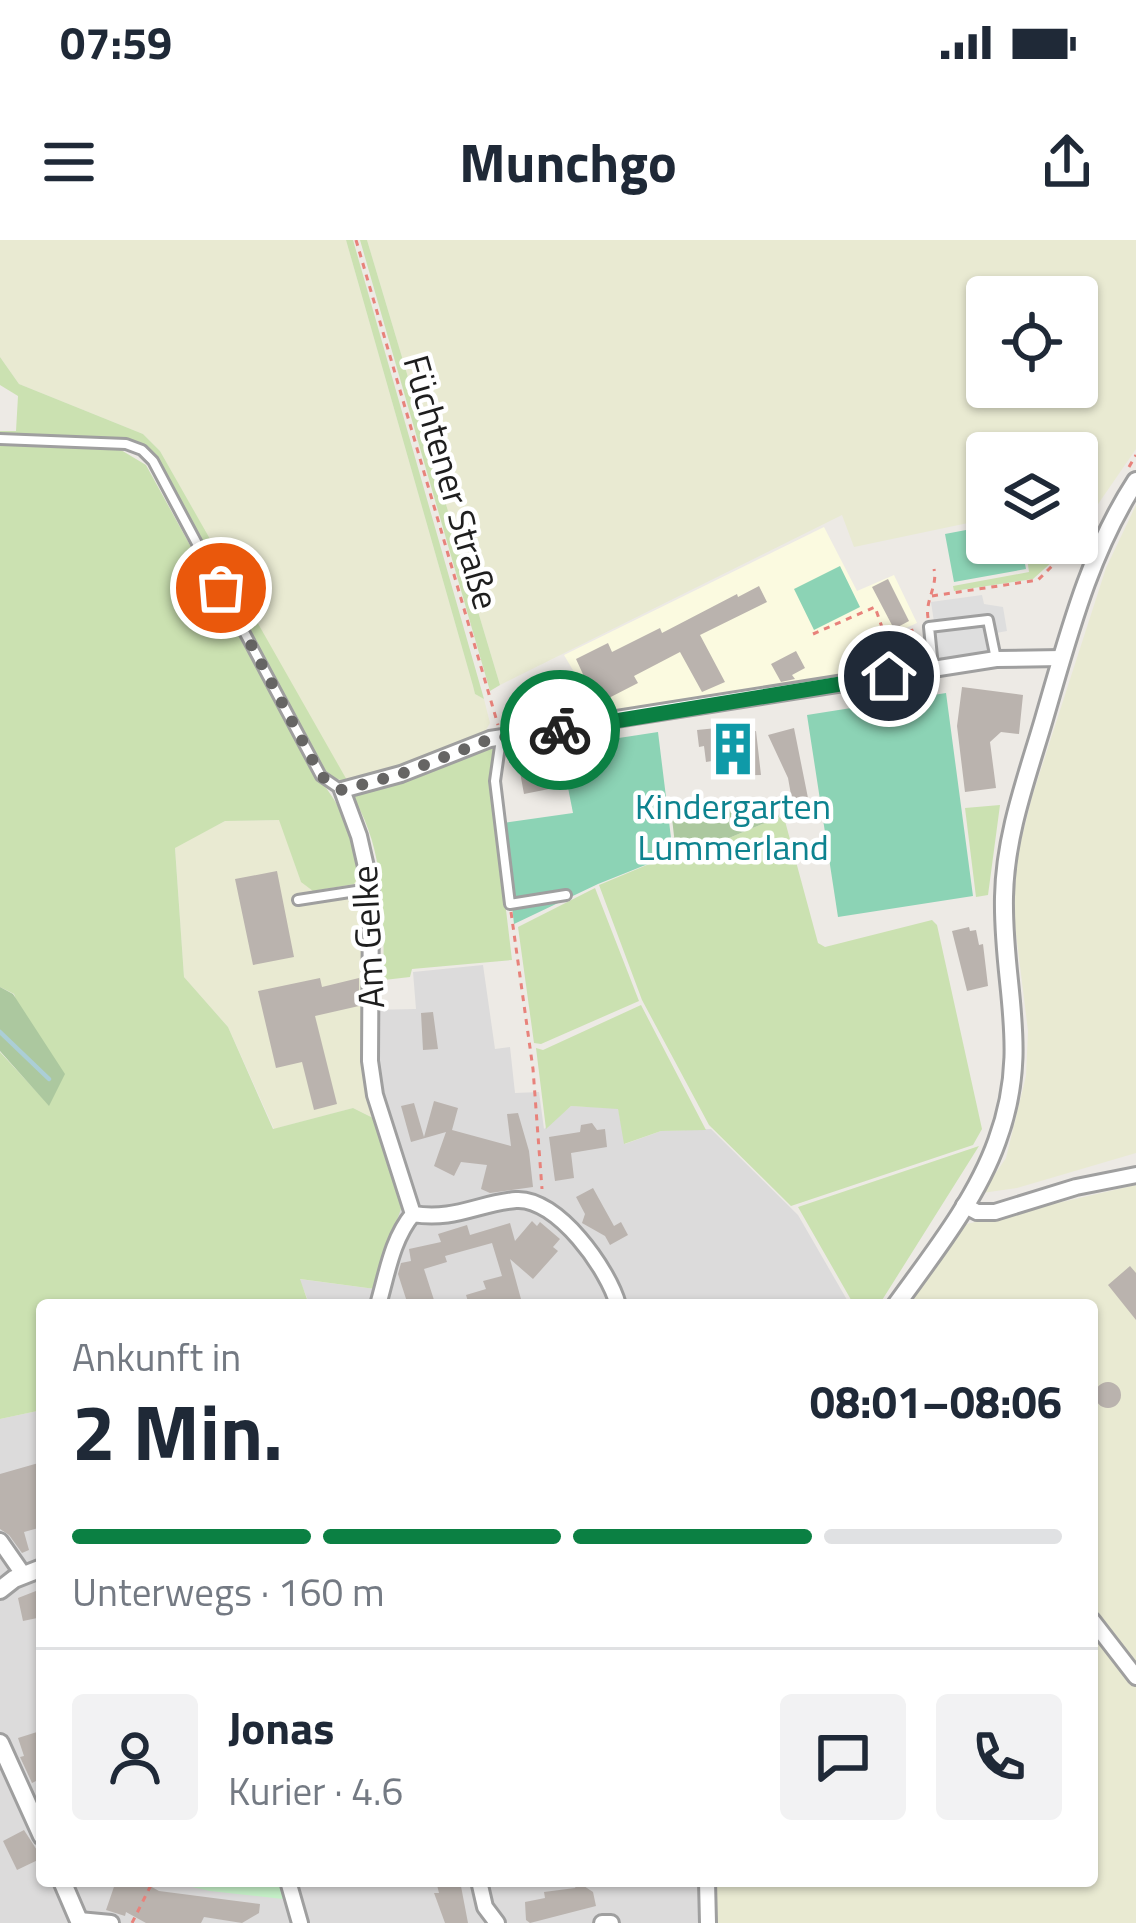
<!DOCTYPE html>
<html lang="de">
<head>
<meta charset="utf-8">
<style>
	body { margin:0; font-family:"Titillium Web",sans-serif; background:#f2f2f3; color:#1f2937; height:100vh; display:flex; flex-direction:column; font-size:45px; white-space:nowrap }
	* { box-sizing:border-box; margin:0 }
	p { font-size:39px; color:#747a83 }
	.icon { flex:none; width:66px; height:66px; fill:none; stroke:currentColor; stroke-width:2; stroke-linecap:round; stroke-linejoin:round }
	.map { position:relative; flex:1; overflow:hidden }
	.side { position:absolute; left:36px; top:1059px; width:1062px; height:588px; display:flex; flex-direction:column; background:#fff; border-radius:12px; box-shadow:0 3px 9px #0004 }
	.side>* { flex:none }
	.buttons { position:absolute; left:966px; top:36px; display:grid; gap:24px }
	.buttons a { display:grid; place-items:center; width:132px; height:132px; border-radius:12px; background:#fff; box-shadow:0 3px 9px #0004; font-size:60px }
	.pin { position:absolute; display:grid; place-items:center; width:102px; height:102px; color:#fff; margin:-51px; border:6px solid #fff; border-radius:50%; box-shadow:0 3px 12px #0007 }
	.courier { position:absolute; display:grid; place-items:center; width:120px; height:120px; margin:-60px; border:9px solid #0b8043; border-radius:50%; background:#fff; color:#222; box-shadow:0 3px 15px #0007 }
	.headline em { font-style:normal; font-weight:700 }
	.headline div { display:flex; flex-direction:column-reverse }
	.headline { display:flex; align-items:center; justify-content:space-between; height:204px; padding:0 36px }
	h1 { font-size:78px; font-weight:700; line-height:90px }
	.bar { display:grid; grid-template-columns:repeat(4,1fr); gap:18px 12px; align-content:center; height:144px; padding:0 36px }
	.bar i { height:15px; border-radius:9px; background:#e0e1e3 }
	.bar .selected { background:#0b8043 }
	.bar p { grid-column:span 4 }
	.line { display:flex; align-items:center; gap:30px; padding:0 36px; border-top:3px solid #e0e1e3 }
	.line div { flex:1 }
	.round { display:grid; place-items:center; flex:none; width:126px; height:126px; border-radius:12px; background:#f2f2f3 }
	.status { display:flex; justify-content:space-between; align-items:center; height:84px; padding:0 60px; background:#fff; direction:ltr }
	.status svg { height:33px; fill:currentColor }
	header { display:flex; justify-content:space-between; align-items:center; height:156px; padding:0 36px; background:#fff; font-size:54px; font-weight:700 }
	.map>svg:first-child { display:block }
</style>
</head>
<body>
<div class="status"><b>07:59</b><svg viewBox="0 0 49 12"><path d="M0 12V9h3v3zM5 12V6h3v6zM10 12V3h3v9zM15 12V0h3v12zM26 1h20v11H26zM47 4h2v5h-2z"/></svg></div>
<header><svg class="icon" aria-label="menu" viewBox="0 0 24 24"><path d="M4 6h16M4 12h16M4 18h16"/></svg>Munchgo<svg class="icon" aria-label="share" viewBox="0 0 24 24"><path d="M12 15V3M7 8l5-5 5 5M5 13v7h14v-7"/></svg></header>
<div class="map">
<svg width="1136" height="1683" viewBox="0 0 1136 1683">
	<rect width="100%" height="100%" fill="#edeae5"/>
	<path fill="#dcdbdb" d="M 483,725 L 495,809 L 510,807 L 515,853 L 539,852 L 544,889 L 571,866 L 618,868 L 625,904 L 661,891 L 711,889 L 798,975 L 850,1065 L 310,1065 L 299,1039 L 375,1049 L 377,880 L 368,770 L 416,769 L 413,732 Z
		M 42,1170 L 42,1641 L 703,1641 L 704,1683 L 0,1683 L 0,1179 Z"/>
	<path fill="#fbfae0" d="M 824,287 L 857,351 L 894,335 L 917,383 L 875,402 L 882,429 L 599,474 L 564,415 Z"/>
	<path fill="#e9ead2" fill-rule="evenodd" d="M 0,0 L 346,0 L 473,446 L 475,454 L 484,459 L 490,483 L 482,497 L 430,521 L 348,542 L 344,538 L 160,211 L 143,194 L 19,144 L 0,117 Z
		M 367,0 L 1136,0 L 1136,209 L 1085,283 L 1077,283 L 1077,213 L 987,213 L 987,279 L 854,307 L 842,275 L 500,445 ZM 987,57 L 1077,57 L 1077,147 L 987,147 Z
		M 1136,265 L 1136,913 L 1017,948 L 982,953 L 1006,918 L 1026,836 L 1028,791 L 1013,669 L 1018,613 L 1032,557 L 1106,328 Z
		M 280,580 L 301,642 L 363,628 L 370,696 L 377,880 L 353,868 L 274,889 L 228,787 L 184,737 L 175,607 L 225,581 Z
		M 1136,945 L 1136,1683 L 715,1683 L 715,1641 L 1092,1641 L 1092,1065 L 904,1065 L 962,985 Z"/>
	<path fill="#cbe1b1" d="M 346,0 L 353,0 L 484,459 L 475,454 L 473,446 Z
		M 360,0 L 367,0 L 500,445 L 490,451 Z
		M 0,117 L 19,144 L 143,194 L 160,211 L 348,542 L 329,537 L 319,523 L 155,216 L 126,200 L 0,197 L 0,191 L 16,191 L 18,156 L 0,145 Z
		M 0,205 L 116,207 L 146,225 L 315,533 C 339,564 354,590 363,628 L 354,644 L 313,651 L 301,642 L 279,580 L 225,581 L 175,608 L 184,737 L 228,787 L 273,889 L 353,868 L 377,880 L 403,962 L 375,1049 L 300,1039 L 309,1065 L 42,1065 L 42,1170 L 0,1179 L 0,812 L 49,865 L 14,754 L 0,747 Z
		M 1025,303 L 1073,303 L 1033,339 L 954,351 L 953,346 L 1029,332 Z
		M 490,506 L 496,513 L 490,537 L 512,720 L 412,729 L 410,737 L 384,740 C 383,683 386,622 360,570 L 353,572 L 349,559 L 352,551 Z
		M 1000,565 L 988,655 L 976,657 L 965,568 Z
		M 779,577 L 785,581 L 818,703 L 825,707 L 932,680 L 937,685 L 982,889 L 973,905 L 791,966 L 709,885 L 642,760 L 599,645 L 666,617 L 672,622 Z
		M 595,648 L 639,761 L 541,804 L 534,803 L 518,687 Z
		M 641,765 L 706,890 L 661,891 L 624,904 L 618,869 L 571,866 L 546,889 L 536,808 L 543,810 Z
		M 979,906 L 879,1065 L 854,1065 L 798,967 Z"/>
	<path fill="#acc89f" d="M 735,558 L 743,572 L 774,562 L 779,577 L 672,622 L 666,617 L 676,614 L 671,569 Z
		M 0,747 L 13,754 L 65,834 L 49,866 L 0,811 Z"/>
	<path fill="#c7f2c9" d="M 165,1641 L 280,1641 L 283,1659 L 210,1651 Z"/>
	<path fill="#8cd3b5" d="M 987,286 L 987,303 L 1021,303 L 1026,329 L 954,342 L 945,294 Z
		M 840,326 L 860,367 L 814,390 L 794,349 Z
		M 946,453 L 973,656 L 838,677 L 807,475 Z
		M 658,492 L 673,614 L 598,644 L 514,684 L 503,583 L 573,573 L 560,507 Z"/>
	<path fill="#dedede" d="M 982,355 L 984,364 L 1003,367 L 1007,391 L 985,395 L 988,415 L 940,422 L 931,362 Z"/>
	<g fill="none" stroke-linecap="round" stroke-linejoin="round">
		<path stroke="#abced6" stroke-width="4.5" d="M 0,792 L 49,839"/>
	</g>
	<path fill="#bab3ae" d="M 888,339 L 909,381 L 894,389 L 872,347 Z
		M 759,346 L 767,362 L 700,395 L 725,442 L 702,452 L 680,412 L 634,436 L 638,443 L 601,462 L 597,452 L 567,467 L 561,456 L 587,443 L 576,419 L 608,403 L 612,412 L 660,388 L 662,393 L 737,354 L 738,357 Z
		M 796,411 L 805,428 L 792,435 L 795,439 L 781,442 L 771,424 Z
		M 549,445 L 558,464 L 527,477 L 517,458 Z
		M 962,447 L 1023,455 L 1019,494 L 1001,492 L 990,502 L 996,548 L 965,552 L 957,486 Z
		M 747,485 L 748,492 L 756,491 L 761,535 L 714,536 L 712,521 L 706,522 L 704,506 L 699,507 L 697,490 Z
		M 794,488 L 811,573 L 795,577 L 788,538 L 768,495 Z
		M 550,527 L 554,548 L 524,554 L 520,532 Z
		M 277,631 L 294,717 L 253,725 L 235,639 Z
		M 969,687 L 970,691 L 976,690 L 979,705 L 983,704 L 988,746 L 967,751 L 952,691 Z
		M 320,738 L 322,747 L 359,738 L 359,766 L 315,776 L 337,864 L 314,870 L 302,822 L 276,828 L 258,751 Z
		M 433,772 L 438,809 L 423,810 L 421,773 Z
		M 434,861 L 458,868 L 452,890 L 511,906 L 507,874 L 518,873 L 529,911 L 533,947 L 490,953 L 481,949 L 487,925 L 461,922 L 454,936 L 434,926 L 446,892 L 411,902 L 401,866 L 414,863 L 424,897 Z
		M 592,883 L 597,890 L 605,889 L 607,907 L 571,913 L 574,938 L 555,941 L 549,897 L 580,892 L 581,885 Z
		M 593,948 L 614,986 L 621,982 L 628,995 L 610,1005 L 605,996 L 582,983 L 585,974 L 576,957 Z
		M 532,981 L 537,986 L 540,982 L 560,999 L 553,1007 L 558,1011 L 533,1039 L 510,1019 L 521,1059 L 500,1065 L 469,1065 L 466,1055 L 486,1049 L 483,1041 L 502,1036 L 492,1003 L 445,1016 L 447,1022 L 424,1029 L 434,1060 L 408,1065 L 398,1034 L 401,1023 L 411,1021 L 409,1009 L 441,1002 L 438,994 L 467,985 L 470,995 L 510,983 L 515,1001 Z
		M 1130,1026 L 1136,1033 L 1136,1080 L 1108,1045 Z
		M1095 1155a13 13 0 1 1 26 0a13 13 0 1 1-26 0Z
		M 42,1222 L 42,1287 L 24,1292 L 29,1310 L 22,1313 L 9,1295 L 0,1289 L 0,1234 Z
		M 41,1349 L 42,1377 L 23,1381 L 18,1358 Z
		M 37,1492 L 42,1493 L 42,1538 L 32,1543 L 20,1517 L 24,1516 L 18,1498 Z
		M 24,1590 L 42,1618 L 17,1630 L 3,1601 Z
		M 116,1641 L 141,1641 L 159,1651 L 260,1664 L 259,1673 L 242,1683 L 204,1677 L 201,1683 L 146,1683 L 126,1672 L 125,1676 L 106,1670 Z
		M 460,1641 L 468,1683 L 445,1683 L 434,1653 L 439,1653 L 437,1645 Z
		M 578,1642 L 593,1652 L 596,1666 L 530,1683 L 526,1680 L 525,1662 L 545,1658 L 544,1652 L 575,1648 Z"/>
	<g fill="none" stroke-linecap="round" stroke-linejoin="round">
		<defs>
			<path id="service" d="M 0,199 L 126,204 L 142,210 L 153,221 L 321,536 L 340,549
				M 933,427 L 929,387 L 988,380 L 996,419
				M 501,499 L 495,541 L 510,664 L 566,655
				M 298,660 L 369,649"/>
			<path id="minor" d="M 964,965 L 977,972 L 995,972 L 1076,947 L 1136,935
				M 413,974 L 375,855 L 370,821 L 371,649 L 359,596 L 342,550 L 401,534 L 490,499 L 996,419 L 1062,418
				M 413,974 C 454,981 479,963 516,960 C 557,957 609,1030 618,1065
				M 378,1065 C 387,1034 392,999 413,974
				M 0,1301 L 23,1334
				M 1092,1380 L 1136,1437
				M 288,1641 L 300,1683
				M 479,1641 L 485,1667 L 497,1683
				M 707,1641 L 708,1683
				M 79,1680 L 111,1683
				M 602,1683 L 611,1683"/>
			<path id="tertiary" d="M 896,1065 C 932,1015 976,960 997,901 C 1031,809 1002,747 1004,657 C 1005,595 1027,537 1044,479 C 1068,397 1089,313 1136,241
				M 0,1350 L 14,1339 L 42,1328
				M 0,1503 L 42,1596
				M 62,1641 L 80,1683"/>
		</defs>
		<use href="#service" stroke="#9f9f9f" stroke-width="14"/>
		<use href="#minor" stroke="#9f9f9f" stroke-width="20"/>
		<use href="#tertiary" stroke="#9f9f9f" stroke-width="22"/>
		<path stroke="#e8827b" stroke-width="3" stroke-dasharray="6 6" stroke-linecap="butt" d="M 356,0 L 498,485
			M 1129,227 L 1136,215
			M 1077,302 L 1089,294
			M 932,356 L 1038,340 L 1075,303
			M 928,378 C 925,360 938,346 934,329
			M 813,394 L 875,367 L 884,393 L 891,396 L 917,389
			M 511,672 L 533,829 L 542,949
			M 132,1683 L 153,1641"/>
		<use href="#service" stroke="#fff" stroke-width="8"/>
		<use href="#minor" stroke="#fff" stroke-width="14"/>
		<use href="#tertiary" stroke="#fff" stroke-width="16"/>
	</g>
	<g fill="none" stroke-linecap="round" stroke-linejoin="round">
		<path stroke="#666564" stroke-width="12" stroke-dasharray="0 21.6" d="M 221,348 L 321,536 L 342,550 L 401,534 L 490,499 L 560,490"/>
		<path stroke="#0b8043" stroke-width="15" d="M 560,490 L 889,436"/>
	</g>
	<defs>
		<symbol id="building-bare" viewBox="-9 -9 18 18"><path d="M-4-6H4V6H1V3H-1V6H-4ZM-2.5-4.3h1.7v1.8h-1.7ZM.8-4.3h1.7v1.8H.8ZM-2.5-1h1.7V.8h-1.7ZM.8-1h1.7V.8H.8Z" fill="#0f9aa8" stroke="#fff" stroke-width="2.5" paint-order="stroke"/></symbol>
	</defs>
	<g fill-rule="evenodd">
		<use href="#building-bare" x="695" y="471" width="76" height="76"/>
	</g>
	<g text-anchor="middle" dominant-baseline="central" stroke-width="9" stroke-linejoin="round" paint-order="stroke">
		<g font-size="36" fill="#1e1e1e" stroke="#fff">
			<text transform="translate(452 242) rotate(74)">Füchtener Straße</text>
			<text transform="translate(367 697) rotate(-93)">Am Gelke</text>
		</g>
		<g font-size="36" fill="#0d838f" stroke="#fff">
			<text x="733" y="565">Kindergarten<tspan x="733" dy="41">Lummerland</tspan></text>
		</g>
	</g>
</svg>
<div class="buttons">
<a><svg class="icon" aria-label="locate" viewBox="0 0 24 24"><circle cx="12" cy="12" r="6"/><path d="M12 2v4M12 18v4M2 12h4M18 12h4"/></svg></a>
<a><svg class="icon" aria-label="layers" viewBox="0 0 24 24"><path d="M12 4l9 5-9 5-9-5zM3 14l9 5 9-5"/></svg></a>
</div>
<div class="pin" style="left:221px;top:348px;background:#ea580c"><svg class="icon" aria-label="bag" viewBox="0 0 24 24"><path d="M5 8h14l-1 12H6zM9 8a3 3 0 0 1 6 0"/></svg></div>
<div class="pin" style="left:889px;top:436px;background:#1f2937"><svg class="icon" aria-label="home" viewBox="0 0 24 24"><path d="M3 11l9-7 9 7M6 9v11h12V9"/></svg></div>
<div class="courier" style="left:560px;top:490px"><svg class="icon" aria-label="bike" viewBox="0 0 24 24"><circle cx="6" cy="16" r="4"/><circle cx="18" cy="16" r="4"/><path d="M6 16l4-8h5l3 8M10 8l3 8H6M13 5h3"/></svg></div>
<section class="side">
<div class="headline"><div><h1>2 Min.</h1><p>Ankunft in</p></div><em>08:01–08:06</em></div>
<div class="bar"><i class="selected"></i><i class="selected"></i><i class="selected"></i><i></i><p>Unterwegs · 160 m</p></div>
<div class="line" style="height:216px"><a class="round"><svg class="icon" aria-label="person" viewBox="0 0 24 24"><circle cx="12" cy="8" r="4"/><path d="M4 21q1-7 8-7t8 7"/></svg></a><div><b>Jonas</b><p>Kurier · 4.6</p></div><a class="round"><svg class="icon" aria-label="chat" viewBox="0 0 24 24"><path d="M4 5h16v11H9l-5 4z"/></svg></a><a class="round"><svg class="icon" aria-label="phone" viewBox="0 0 24 24"><path d="M5 4h4l2 5-3 2q2 4 5 5l2-3 5 2v4C11 20 4 13 5 4z"/></svg></a></div>
</section>
</div>
</body>
</html>
